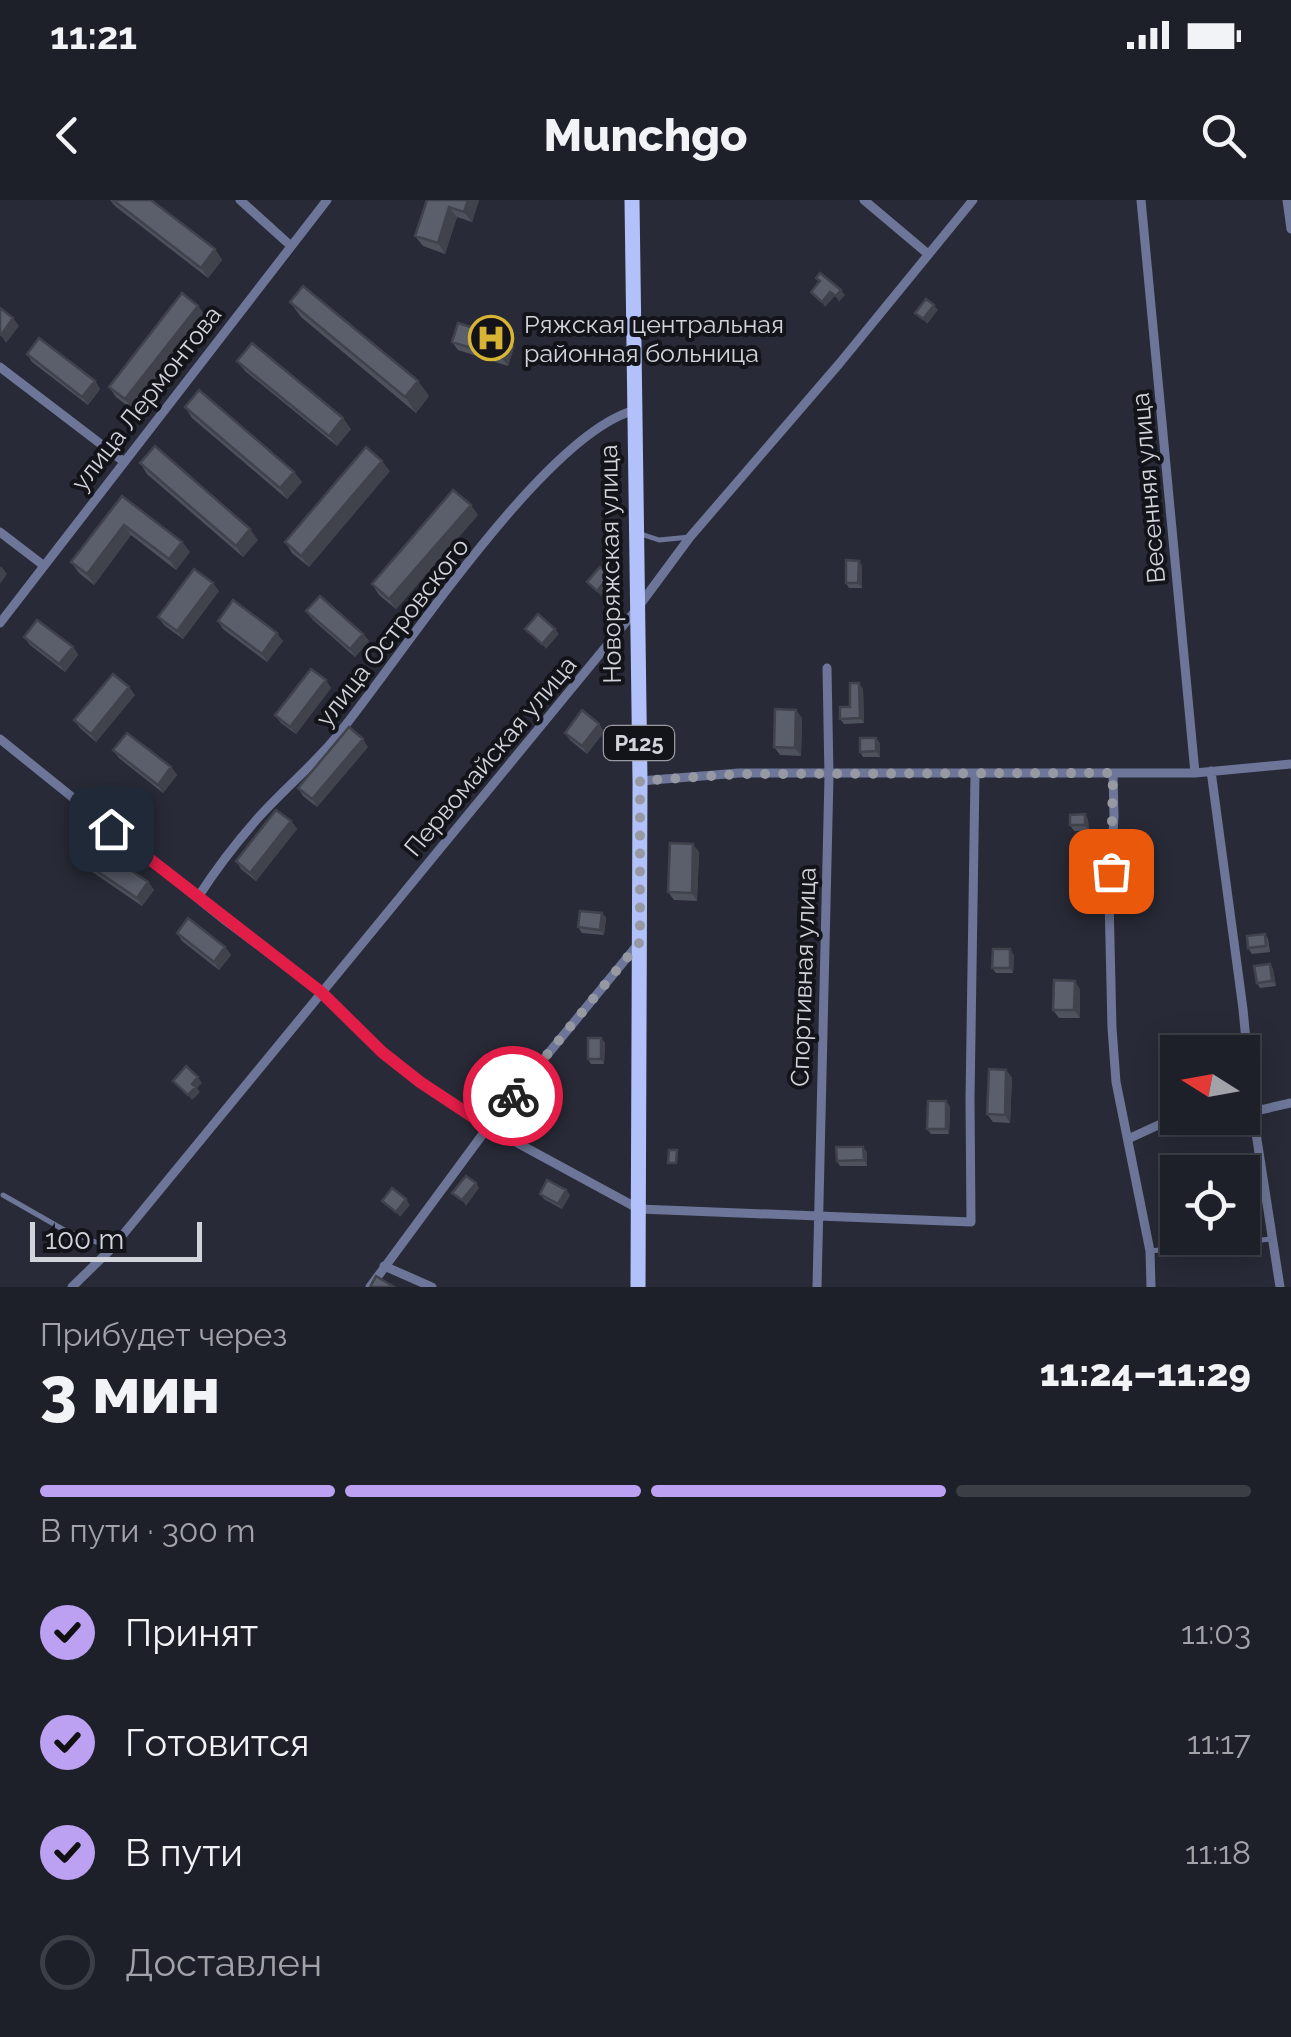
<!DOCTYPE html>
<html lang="ru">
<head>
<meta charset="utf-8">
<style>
	body { margin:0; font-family:Raleway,sans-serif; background:#2b2d35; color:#f1f3f6; height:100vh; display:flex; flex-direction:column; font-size:38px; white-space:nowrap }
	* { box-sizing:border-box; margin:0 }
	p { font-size:32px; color:#a1a3a8 }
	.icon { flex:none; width:55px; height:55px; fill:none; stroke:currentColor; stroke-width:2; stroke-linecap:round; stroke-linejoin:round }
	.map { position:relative; height:1087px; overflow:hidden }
	.details { display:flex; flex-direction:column; background:#1e2029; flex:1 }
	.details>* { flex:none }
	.needle { width:65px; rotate:281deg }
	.fabs { position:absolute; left:1160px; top:835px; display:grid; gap:20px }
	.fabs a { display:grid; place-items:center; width:100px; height:100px; border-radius:0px; background:#1e2029; box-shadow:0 5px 25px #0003,0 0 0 2px #3c3e46; font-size:50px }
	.scale { position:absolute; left:30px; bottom:25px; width:172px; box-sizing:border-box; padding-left:10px; border:5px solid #d2d4dc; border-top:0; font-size:28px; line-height:35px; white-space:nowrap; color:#d2d4dc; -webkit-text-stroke:8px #131419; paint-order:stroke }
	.pin { position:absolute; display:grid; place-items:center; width:85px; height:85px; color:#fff; margin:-42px; border-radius:20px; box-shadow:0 5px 15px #0006 }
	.courier { position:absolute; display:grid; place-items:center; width:100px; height:100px; margin:-50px; border:8px solid #e11d48; border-radius:50%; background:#fff; color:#222; box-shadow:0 2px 12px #0007 }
	.headline em { font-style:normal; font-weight:800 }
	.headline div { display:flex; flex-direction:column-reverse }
	.headline { display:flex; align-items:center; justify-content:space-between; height:170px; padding:0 40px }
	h1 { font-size:65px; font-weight:800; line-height:75px }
	.bar { display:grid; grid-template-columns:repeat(4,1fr); gap:15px 10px; align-content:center; height:120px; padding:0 40px }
	.bar i { height:12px; border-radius:8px; background:#3c3e46 }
	.bar .active { background:#bca0f2 }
	.bar p { grid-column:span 4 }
	ol { padding:0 40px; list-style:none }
	li { display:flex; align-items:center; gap:30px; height:110px }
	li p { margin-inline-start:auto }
	li .icon { padding:10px; border-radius:50%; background:#bca0f2; color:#111; stroke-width:4 }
	li:last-child { color:#a1a3a8 }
	li i { width:55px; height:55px; border:5px solid #3c3e46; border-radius:50% }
	.status { display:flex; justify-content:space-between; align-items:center; height:70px; padding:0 50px; background:#1e2029; direction:ltr }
	.status svg { height:28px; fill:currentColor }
	header { display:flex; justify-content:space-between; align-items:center; height:130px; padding:0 40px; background:#1e2029; font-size:45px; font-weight:800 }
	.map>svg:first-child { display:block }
</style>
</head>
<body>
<div class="status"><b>11:21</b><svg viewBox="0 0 49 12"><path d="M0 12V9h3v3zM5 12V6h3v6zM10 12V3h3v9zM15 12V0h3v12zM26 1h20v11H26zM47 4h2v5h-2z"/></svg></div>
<header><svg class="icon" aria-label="back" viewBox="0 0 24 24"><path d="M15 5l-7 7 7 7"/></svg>Munchgo<svg class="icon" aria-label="search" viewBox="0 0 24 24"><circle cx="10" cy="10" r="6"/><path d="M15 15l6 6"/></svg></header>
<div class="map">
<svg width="1291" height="1087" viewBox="0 0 1291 1087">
	<rect width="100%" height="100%" fill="#282b37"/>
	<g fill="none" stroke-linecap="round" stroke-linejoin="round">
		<path stroke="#6d7698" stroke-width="5" d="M 638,333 L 659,340 L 690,337
			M 3,995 L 66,1031 L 112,1048
			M 1150,1051 L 1271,1039"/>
		<path stroke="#6d7698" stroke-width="9" d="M 240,0 L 291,46
			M 864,0 L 928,54
			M 1141,0 L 1195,573
			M 1287,0 L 1291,29
			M 0,167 L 123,261
			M 0,332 L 43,365
			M 0,423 L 327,0
			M 0,539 L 226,721 L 321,792 L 383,852 L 420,883 L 488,927 L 639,1009 L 971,1022 L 970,899 L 975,575
			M 1211,571 L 1243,809 L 1253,914 L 1280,1087
			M 1113,573 L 1114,617 L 1109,698 L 1112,828 L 1116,882 L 1150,1051 L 1151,1087
			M 640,581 L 739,573 L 1195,573 L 1291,564
			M 198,697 C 216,669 236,643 258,618 C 282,591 310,568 333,541 C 399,461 540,239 632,211
			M 1242,914 L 1291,903
			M 1128,939 L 1165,922 L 1183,918
			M 384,1066 L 432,1087
			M 72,1087 L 112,1048 L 636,410 L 690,337 L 839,164 L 973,0
			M 370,1087 L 488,927 L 639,743
			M 817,1087 L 829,576 L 827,468"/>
		<path stroke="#b2c1f9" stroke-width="15" d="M 632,0 L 640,581 L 638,1087"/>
	</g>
	<path fill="#4e525d" d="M 110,0 L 151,0 L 215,49 L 222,60 L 208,78 L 115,6 Z
		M 427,0 L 479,0 L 472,22 L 457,17 L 445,54 L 423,46 L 415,36 Z
		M 290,102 L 418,181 L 429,196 L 416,213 L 301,117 Z
		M 198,106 L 205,116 L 133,210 L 116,197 L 109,187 Z
		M 509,139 L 514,147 L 508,166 L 458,150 L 452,142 Z
		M 27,154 L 95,181 L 100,189 L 88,205 L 32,162 Z
		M 237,161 L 351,229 L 337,246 L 245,171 Z
		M 185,207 L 294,272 L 302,282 L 287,299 L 192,218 Z
		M 140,263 L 258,340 L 243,357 L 147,274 Z
		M 390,271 L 309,367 L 292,353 L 285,342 Z
		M 122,296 L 182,342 L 190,352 L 176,370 L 131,335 L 94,385 L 79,373 L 71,362 Z
		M 478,315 L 396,409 L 379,395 L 372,384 Z
		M 859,361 L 862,366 L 862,388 L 849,388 L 846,383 Z
		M 219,391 L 183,439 L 164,425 L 158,417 Z
		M 306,411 L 363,434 L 369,441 L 355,457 L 312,419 Z
		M 218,421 L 283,441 L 267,462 L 223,429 Z
		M 24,437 L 73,447 L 78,455 L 65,472 L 30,445 Z
		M 331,488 L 296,534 L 281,523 L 275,515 Z
		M 863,489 L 864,523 L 844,524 L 840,519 Z
		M 135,495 L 96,542 L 80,528 L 74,520 Z
		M 802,518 L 801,556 L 780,555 L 774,547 Z
		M 599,524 L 604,532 L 587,554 L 570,540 L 565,533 Z
		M 880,543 L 880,557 L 863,557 L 860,552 Z
		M 368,547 L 317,607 L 303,596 L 298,588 Z
		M 113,550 L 171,567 L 177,575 L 163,593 L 119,558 Z
		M 1085,614 L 1088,620 L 1089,631 L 1074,631 L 1070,625 Z
		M 291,621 L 297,629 L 256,681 L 241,669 L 236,661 Z
		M 699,652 L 697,701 L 674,700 L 668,692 Z
		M 76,657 L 148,682 L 154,690 L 142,706 L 82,665 Z
		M 602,713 L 606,718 L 604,735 L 582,733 L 578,727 Z
		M 177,733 L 225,747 L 231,755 L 219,770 L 182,741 Z
		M 1265,734 L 1268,739 L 1270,752 L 1252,754 L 1248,748 Z
		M 1014,755 L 1013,773 L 996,773 L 992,768 Z
		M 1270,764 L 1273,769 L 1276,786 L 1260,788 L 1257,783 Z
		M 1080,789 L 1080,818 L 1059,818 L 1053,810 Z
		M 601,838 L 605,843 L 604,864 L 591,864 L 588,859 Z
		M 1006,870 L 1012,878 L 1010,923 L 993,922 L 987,914 Z
		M 946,901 L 950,907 L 949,934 L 931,934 L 927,929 Z
		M 867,952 L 867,966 L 840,966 L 837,961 Z
		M 566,990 L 570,995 L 562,1009 L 544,999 L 540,994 Z
		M 1178,999 L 1178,1022 L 1166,1022 L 1162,1017 Z"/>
	<path fill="#40424c" d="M 468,0 L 479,0 L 472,22 L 464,12 Z
		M 449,7 L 457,17 L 445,54 L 438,43 Z
		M 215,49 L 222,60 L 208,78 L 201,68 Z
		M 841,90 L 845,95 L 839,102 L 836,96 Z
		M 830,92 L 834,97 L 825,107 L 822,102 Z
		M 934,105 L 938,110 L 927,124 L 923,119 Z
		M 198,106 L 205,116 L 133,210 L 125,199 Z
		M 13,118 L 19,126 L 6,143 L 1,135 Z
		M 509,139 L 514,147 L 508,166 L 502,158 Z
		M 95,181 L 100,189 L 88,205 L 82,197 Z
		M 418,181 L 429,196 L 416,213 L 405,197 Z
		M 343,218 L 351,229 L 337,246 L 329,236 Z
		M 382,261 L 390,271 L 309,367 L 301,356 Z
		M 294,272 L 302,282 L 287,299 L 280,288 Z
		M 471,305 L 478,315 L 396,409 L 389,399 Z
		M 124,325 L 131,335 L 94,385 L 87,374 Z
		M 250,329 L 258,340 L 243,357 L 236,346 Z
		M 182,342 L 190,352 L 176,370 L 169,359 Z
		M 859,361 L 862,366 L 862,388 L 858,383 Z
		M 1,366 L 7,374 L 0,384 L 0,368 Z
		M 610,375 L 614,380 L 601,396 L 597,391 Z
		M 213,383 L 219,391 L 183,439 L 177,431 Z
		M 555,429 L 559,434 L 546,449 L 542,444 Z
		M 277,433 L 283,441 L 267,462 L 262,454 Z
		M 363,434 L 369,441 L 355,457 L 350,449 Z
		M 73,447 L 78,455 L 65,472 L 59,464 Z
		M 326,480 L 331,488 L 296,534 L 290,527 Z
		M 859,483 L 863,489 L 864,523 L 860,518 Z
		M 129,487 L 135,495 L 96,542 L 91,534 Z
		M 796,510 L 802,518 L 801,556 L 795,548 Z
		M 599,524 L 604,532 L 587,554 L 582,546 Z
		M 876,538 L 880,543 L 880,557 L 876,551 Z
		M 363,539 L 368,547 L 317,607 L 312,599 Z
		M 171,567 L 177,575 L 163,593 L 158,585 Z
		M 1085,614 L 1088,620 L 1089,631 L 1085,625 Z
		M 291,621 L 297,629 L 256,681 L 250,673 Z
		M 693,644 L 699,652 L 697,701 L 692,693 Z
		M 148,682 L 154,690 L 142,706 L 137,698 Z
		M 602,713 L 606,718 L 604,735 L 600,730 Z
		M 225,747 L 231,755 L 219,770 L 214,762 Z
		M 1010,749 L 1014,755 L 1013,773 L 1010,768 Z
		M 1270,764 L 1273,769 L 1276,786 L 1272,781 Z
		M 1075,781 L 1080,789 L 1080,818 L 1074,810 Z
		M 601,838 L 605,843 L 604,864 L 601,859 Z
		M 1006,870 L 1012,878 L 1010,923 L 1005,915 Z
		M 198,877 L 202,883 L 197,888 L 200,892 L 192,900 L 188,895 L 192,884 Z
		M 946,901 L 950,907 L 949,934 L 946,929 Z
		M 863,947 L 867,952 L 867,966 L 864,960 Z
		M 476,983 L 479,988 L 466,1006 L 462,1000 Z
		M 566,990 L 570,995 L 562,1009 L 558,1004 Z
		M 406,999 L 410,1005 L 400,1017 L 396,1012 Z"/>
	<path fill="#5b5f6c" stroke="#40424c" stroke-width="2.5" d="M 113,0 L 151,0 L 215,49 L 201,68 Z
		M 427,0 L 468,0 L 464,12 L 449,7 L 438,43 L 415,36 Z
		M 820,73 L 841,90 L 836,96 L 830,92 L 822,102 L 811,92 L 820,81 L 816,78 Z
		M 303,86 L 418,181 L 405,197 L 290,102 Z
		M 182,93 L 198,106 L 125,199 L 109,187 Z
		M 926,99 L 934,105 L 923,119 L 915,113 Z
		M 0,108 L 13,118 L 1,135 L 0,134 Z
		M 458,123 L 509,139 L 502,158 L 452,142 Z
		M 39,138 L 95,181 L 82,197 L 27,154 Z
		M 252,143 L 343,218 L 329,236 L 237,161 Z
		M 199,190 L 294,272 L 280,288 L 185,207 Z
		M 155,246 L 250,329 L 236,346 L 140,263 Z
		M 366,247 L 382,261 L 301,356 L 285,342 Z
		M 453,290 L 471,305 L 389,399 L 372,384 Z
		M 122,296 L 182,342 L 169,359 L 124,325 L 87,374 L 71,362 Z
		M 846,360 L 859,361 L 858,383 L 846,383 Z
		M 600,367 L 610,375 L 597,391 L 587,382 Z
		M 194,369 L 213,383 L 177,431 L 158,417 Z
		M 320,396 L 363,434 L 350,449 L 306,411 Z
		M 233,400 L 277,433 L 262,454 L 218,421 Z
		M 538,414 L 555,429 L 542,444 L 525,429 Z
		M 37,420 L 73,447 L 59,464 L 24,437 Z
		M 311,469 L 326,480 L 290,527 L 275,515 Z
		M 113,474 L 129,487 L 91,534 L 74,520 Z
		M 850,483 L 859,483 L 860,518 L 840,519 L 840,507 L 850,507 Z
		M 775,509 L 796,510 L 795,548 L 774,547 Z
		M 582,510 L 599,524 L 582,546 L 565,533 Z
		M 349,527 L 363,539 L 312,599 L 298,588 Z
		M 127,533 L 171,567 L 158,585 L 113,550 Z
		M 860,538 L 876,538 L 876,551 L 860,552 Z
		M 276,610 L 291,621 L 250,673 L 236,661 Z
		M 1085,614 L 1085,625 L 1070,625 L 1070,615 Z
		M 87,640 L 148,682 L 137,698 L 76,657 Z
		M 670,643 L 693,644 L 692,693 L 668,692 Z
		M 580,711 L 602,713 L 600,730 L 578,727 Z
		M 188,718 L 225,747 L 214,762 L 177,733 Z
		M 1265,734 L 1266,746 L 1248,748 L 1247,736 Z
		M 993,749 L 1010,749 L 1010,768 L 992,768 Z
		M 1270,764 L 1272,781 L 1257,783 L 1254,766 Z
		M 1054,780 L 1075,781 L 1074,810 L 1053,810 Z
		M 588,838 L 601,838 L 601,859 L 588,859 Z
		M 186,866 L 198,877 L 192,884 L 196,887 L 188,895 L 173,881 Z
		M 989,869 L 1006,870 L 1005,915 L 987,914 Z
		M 928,901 L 946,901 L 946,929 L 927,929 Z
		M 836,947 L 863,947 L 864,960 L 837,961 Z
		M 669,950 L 677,950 L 676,963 L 668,963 Z
		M 466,976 L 476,983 L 462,1000 L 452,993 Z
		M 547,980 L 566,990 L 558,1004 L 540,994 Z
		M 392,988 L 406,999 L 396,1012 L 382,1001 Z
		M 1161,999 L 1178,999 L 1178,1016 L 1162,1017 Z
		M 376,1076 L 394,1087 L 370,1087 Z"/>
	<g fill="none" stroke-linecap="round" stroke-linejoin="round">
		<path stroke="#9699a2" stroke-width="10" stroke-dasharray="0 18" d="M 513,896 L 640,742 L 640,581 L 739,574 L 1113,573 L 1111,671"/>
		<path stroke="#e11d48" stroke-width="12" d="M 111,629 L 321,792 L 382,852 L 420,882 L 488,927 L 513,896"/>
	</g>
	<defs>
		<symbol id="hospital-ring" viewBox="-11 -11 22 22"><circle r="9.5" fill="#131419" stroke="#d7b434" stroke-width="1.5"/><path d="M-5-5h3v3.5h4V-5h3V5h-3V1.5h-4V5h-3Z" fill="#d7b434"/></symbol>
	</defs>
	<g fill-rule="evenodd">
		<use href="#hospital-ring" x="466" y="113" width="50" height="50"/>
	</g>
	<g text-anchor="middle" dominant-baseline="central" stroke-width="8" stroke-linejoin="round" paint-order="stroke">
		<rect fill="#131419" stroke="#999aa2" stroke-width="2.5" x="604" y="526" width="70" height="34" rx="8"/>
		<g font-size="22" font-weight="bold" fill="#d2d4dc">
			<text x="639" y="543">Р125</text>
		</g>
		<g font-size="25" fill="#d2d4dc" stroke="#131419" text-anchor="start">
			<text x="524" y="124">Ряжская центральная<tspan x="524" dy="29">районная больница</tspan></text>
		</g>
		<g font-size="25" fill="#d2d4dc" stroke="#131419">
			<text transform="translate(146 198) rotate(-52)">улица Лермонтова</text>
			<text transform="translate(1148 288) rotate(-95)">Весенняя улица</text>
			<text transform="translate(610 364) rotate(-91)">Новоряжская улица</text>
			<text transform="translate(392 432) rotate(-52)">улица Островского</text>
			<text transform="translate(490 556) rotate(-50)">Первомайская улица</text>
			<text transform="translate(803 777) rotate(-88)">Спортивная улица</text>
		</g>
	</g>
</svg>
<div class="fabs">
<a><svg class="needle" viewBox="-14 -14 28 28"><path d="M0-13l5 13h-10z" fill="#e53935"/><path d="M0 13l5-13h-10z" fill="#a1a3a8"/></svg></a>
<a><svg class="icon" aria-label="locate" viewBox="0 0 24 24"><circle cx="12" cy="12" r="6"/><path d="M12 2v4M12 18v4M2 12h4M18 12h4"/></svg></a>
</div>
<div class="scale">100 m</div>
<div class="pin" style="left:1111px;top:671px;background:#ea580c"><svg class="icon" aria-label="bag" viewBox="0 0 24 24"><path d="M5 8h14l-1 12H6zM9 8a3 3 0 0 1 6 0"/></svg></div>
<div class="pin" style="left:111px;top:629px;background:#1f2937"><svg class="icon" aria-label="home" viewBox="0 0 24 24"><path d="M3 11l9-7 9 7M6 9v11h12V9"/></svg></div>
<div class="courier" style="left:513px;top:896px"><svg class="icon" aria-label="bike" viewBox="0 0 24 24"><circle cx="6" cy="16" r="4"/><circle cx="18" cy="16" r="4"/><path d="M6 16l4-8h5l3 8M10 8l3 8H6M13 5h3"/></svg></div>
</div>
<section class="details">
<div class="headline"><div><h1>3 мин</h1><p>Прибудет через</p></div><em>11:24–11:29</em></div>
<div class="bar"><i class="active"></i><i class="active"></i><i class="active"></i><i></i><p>В пути · 300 m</p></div>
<ol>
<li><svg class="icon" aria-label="check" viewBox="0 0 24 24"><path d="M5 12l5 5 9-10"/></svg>Принят<p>11:03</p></li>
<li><svg class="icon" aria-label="check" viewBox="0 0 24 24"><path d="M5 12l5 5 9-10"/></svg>Готовится<p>11:17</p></li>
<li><svg class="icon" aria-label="check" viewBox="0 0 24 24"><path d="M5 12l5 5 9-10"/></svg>В пути<p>11:18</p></li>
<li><i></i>Доставлен</li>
</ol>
</section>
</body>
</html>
